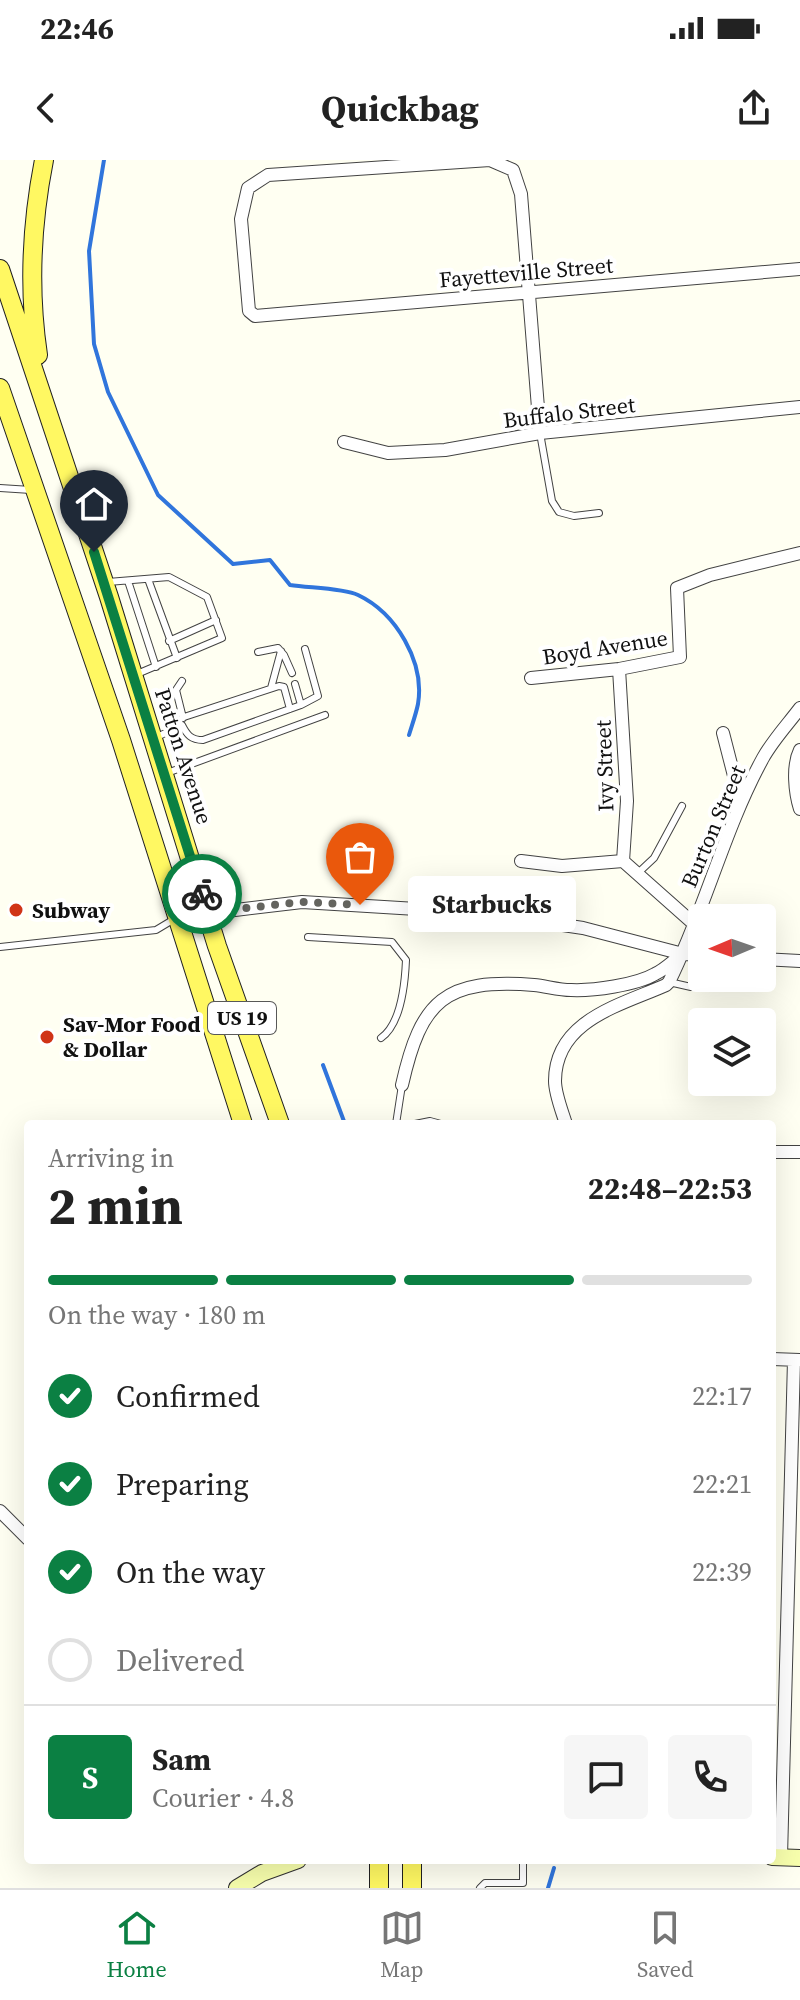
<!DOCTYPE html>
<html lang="en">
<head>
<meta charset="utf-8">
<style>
	body { margin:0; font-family:"Source Serif 4",serif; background:#f6f6f6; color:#222; height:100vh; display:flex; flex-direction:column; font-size:30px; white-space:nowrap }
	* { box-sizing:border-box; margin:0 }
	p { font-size:26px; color:#767676 }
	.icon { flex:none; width:44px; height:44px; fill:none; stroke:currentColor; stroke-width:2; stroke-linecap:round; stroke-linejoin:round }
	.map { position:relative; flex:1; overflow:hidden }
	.drawer { position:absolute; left:24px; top:960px; width:752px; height:744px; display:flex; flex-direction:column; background:#fff; border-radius:8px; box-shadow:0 8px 32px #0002 }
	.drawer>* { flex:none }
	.needle { width:52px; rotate:268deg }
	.fabs { position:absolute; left:688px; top:744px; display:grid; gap:16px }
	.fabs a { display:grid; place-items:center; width:88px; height:88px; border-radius:8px; background:#fff; box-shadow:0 8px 32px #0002; font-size:40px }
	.pin { position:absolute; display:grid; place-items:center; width:68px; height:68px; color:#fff; margin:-82px -34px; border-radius:50% 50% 50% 0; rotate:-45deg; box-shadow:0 0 8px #0007 }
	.pin .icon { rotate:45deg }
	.courier { position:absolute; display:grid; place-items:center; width:80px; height:80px; margin:-40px; border:6px solid #0b8043; border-radius:50%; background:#fff; color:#222; box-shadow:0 2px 10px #0007 }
	.bubble { position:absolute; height:56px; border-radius:8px; background:#fff; box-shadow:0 8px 32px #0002; font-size:26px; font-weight:700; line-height:56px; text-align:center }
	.summary em { font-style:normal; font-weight:700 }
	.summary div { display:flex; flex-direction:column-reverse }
	.summary { display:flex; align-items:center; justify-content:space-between; height:136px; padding:0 24px }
	h1 { font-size:52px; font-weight:700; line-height:60px }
	.bar { display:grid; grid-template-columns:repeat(4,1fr); gap:12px 8px; align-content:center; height:96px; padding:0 24px }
	.bar i { height:10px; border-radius:6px; background:#e0e0e0 }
	.bar .selected { background:#0b8043 }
	.bar p { grid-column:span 4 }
	.line { display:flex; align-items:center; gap:20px; padding:0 24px; border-top:2px solid #e0e0e0 }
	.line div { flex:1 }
	.round { display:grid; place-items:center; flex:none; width:84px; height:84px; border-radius:8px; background:#f6f6f6 }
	ol { padding:0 24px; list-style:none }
	li { display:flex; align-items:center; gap:24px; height:88px }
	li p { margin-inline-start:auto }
	li .icon { padding:8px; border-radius:50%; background:#0b8043; color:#fff; stroke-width:4 }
	li:last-child { color:#767676 }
	li i { width:44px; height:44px; border:4px solid #e0e0e0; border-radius:50% }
	.status { display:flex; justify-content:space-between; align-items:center; height:56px; padding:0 40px; background:#fff; direction:ltr }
	.status svg { height:22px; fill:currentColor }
	header { display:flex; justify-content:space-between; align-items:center; height:104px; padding:0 24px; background:#fff; font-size:36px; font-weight:700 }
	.tabs { display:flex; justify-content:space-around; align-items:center; height:112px; border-top:2px solid #e0e0e0; background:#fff; font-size:22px; color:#767676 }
	.tabs a { display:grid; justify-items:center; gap:4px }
	.tabs .selected { color:#0b8043 }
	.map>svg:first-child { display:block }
</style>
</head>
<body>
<div class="status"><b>22:46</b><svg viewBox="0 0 49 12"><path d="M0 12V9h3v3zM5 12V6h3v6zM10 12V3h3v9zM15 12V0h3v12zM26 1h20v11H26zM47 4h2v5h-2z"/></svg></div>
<header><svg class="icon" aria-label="back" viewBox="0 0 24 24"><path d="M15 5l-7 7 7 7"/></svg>Quickbag<svg class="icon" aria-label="share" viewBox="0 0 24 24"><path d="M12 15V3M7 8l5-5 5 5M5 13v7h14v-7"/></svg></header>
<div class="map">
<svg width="800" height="1728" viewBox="0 0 800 1728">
	<rect width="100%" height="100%" fill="#fffff2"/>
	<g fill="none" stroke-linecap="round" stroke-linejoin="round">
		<path stroke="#3075dc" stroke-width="4" d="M 104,0 L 89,91 L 94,184 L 108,232 L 158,335 L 233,404 L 270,400 L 290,425 C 309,428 342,428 358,435 C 396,453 425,502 418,544 C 416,554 412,565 409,575
			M 323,905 L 345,964
			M 548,1728 L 554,1708"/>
		<defs>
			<path id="lane" d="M 540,273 L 552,341 L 559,352 L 574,356 L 599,353
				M 0,328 L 31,330
				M 148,419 L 177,498
				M 128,421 L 156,507
				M 108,422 L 169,417 L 207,437 L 222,478 L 137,514
				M 169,481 L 216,460
				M 258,492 L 278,488 L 284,495 L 292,513
				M 182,521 L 176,530 L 183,558
				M 295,524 L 301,545
				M 271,528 L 281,491
				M 184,557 L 279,526 L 284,527 L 290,549
				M 157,577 L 182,565 C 187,575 191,580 203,580 L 301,545 L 318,536 L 305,489
				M 167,613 L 325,555
				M 638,713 L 654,698 L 682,646
				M 308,777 L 392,782 L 406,800 C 405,823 401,864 381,878
				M 0,787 L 156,770 L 176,758
				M 669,822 L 691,827 L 757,826
				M 396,964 L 402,925
				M 415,964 L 430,961 L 441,964
				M 480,1728 L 485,1723 L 523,1723 L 523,1700"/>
			<path id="street" d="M 540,273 L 521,34 L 513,10 L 490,0 L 268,15 L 248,28 L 241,59 L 249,151 L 255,156 L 800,109
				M 344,282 L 388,293 L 445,290 L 540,273 L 800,247
				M 619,509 L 627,641 L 623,701
				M 531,518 L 619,509 L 680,497 L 677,428 L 710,415 L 800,393
				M 723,573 L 741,643
				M 800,590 C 792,606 795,633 800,649
				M 521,701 L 562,706 L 623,701 L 694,764
				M 178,757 L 302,742 L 482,753 L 583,768 L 683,794 L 702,795
				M 762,799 L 800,801
				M 402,925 C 421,840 445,818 534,825 C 546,826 558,830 571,830 C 593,831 636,825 655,814 C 664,810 672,802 680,796
				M 566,964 C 562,951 555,934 555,921 C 555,860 621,845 666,825 L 669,822 C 705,750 724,669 763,598 C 773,580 788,564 800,548
				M 772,992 L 800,992
				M 772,1199 L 800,1200
				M 0,1351 L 28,1379
				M 781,1697 L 794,1200"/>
			<path id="secondary" d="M 772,1697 L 800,1698
				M 237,1728 L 262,1713 L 298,1700"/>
			<path id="primary" d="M 0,109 L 109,437 L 217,786 L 280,964
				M 38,195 C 28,128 31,66 44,0
				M 0,228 L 121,580 L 243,964
				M 379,1728 L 379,1700
				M 412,1728 L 412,1700"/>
		</defs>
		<use href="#lane" stroke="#434343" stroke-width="8"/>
		<use href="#street" stroke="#434343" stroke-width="14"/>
		<use href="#secondary" stroke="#323232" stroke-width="18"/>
		<use href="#primary" stroke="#212121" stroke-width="20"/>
		<use href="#lane" stroke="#fff" stroke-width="6"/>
		<use href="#street" stroke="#fff" stroke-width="12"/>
		<use href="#secondary" stroke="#f8ffad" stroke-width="16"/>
		<use href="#primary" stroke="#fff862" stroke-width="18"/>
	</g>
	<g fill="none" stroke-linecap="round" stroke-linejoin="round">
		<path stroke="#64645f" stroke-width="8" stroke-dasharray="0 14.4" d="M 202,734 L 208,752 L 302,742 L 360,745"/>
		<path stroke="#0b8043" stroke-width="10" d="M 94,392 L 202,734"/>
	</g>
	<g fill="#d03417" stroke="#fff" stroke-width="3">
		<circle cx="16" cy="750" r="8"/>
		<circle cx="47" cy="877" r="8"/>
	</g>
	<g text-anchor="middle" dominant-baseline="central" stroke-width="8" stroke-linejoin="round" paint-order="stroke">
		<rect fill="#fff" stroke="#585858" stroke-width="2" x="208" y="842" width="68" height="32" rx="6"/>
		<g font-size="20" font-weight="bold" fill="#101010">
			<text x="242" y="858">US 19</text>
		</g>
		<g font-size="22" fill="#101010" stroke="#fff">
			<text transform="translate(526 112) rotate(-5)">Fayetteville Street</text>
			<text transform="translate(569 252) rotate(-7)">Buffalo Street</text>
			<text transform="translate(605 487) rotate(-9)">Boyd Avenue</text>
			<text transform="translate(184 596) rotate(72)">Patton Avenue</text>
			<text transform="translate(604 606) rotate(-92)">Ivy Street</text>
			<text transform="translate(713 666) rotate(-67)">Burton Street</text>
		</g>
		<g font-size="22" font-weight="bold" fill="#101010" stroke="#fff" text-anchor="start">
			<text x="32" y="750">Subway</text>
			<text x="63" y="864">Sav-Mor Food<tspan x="63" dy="25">&amp; Dollar</tspan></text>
		</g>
	</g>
</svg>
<div class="fabs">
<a><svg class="needle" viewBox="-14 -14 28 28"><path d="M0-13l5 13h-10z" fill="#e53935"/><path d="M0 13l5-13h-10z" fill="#767676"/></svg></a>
<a><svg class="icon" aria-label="layers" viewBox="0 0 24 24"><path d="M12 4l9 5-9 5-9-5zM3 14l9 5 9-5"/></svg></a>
</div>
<div class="pin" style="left:360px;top:745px;background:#ea580c"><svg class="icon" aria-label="bag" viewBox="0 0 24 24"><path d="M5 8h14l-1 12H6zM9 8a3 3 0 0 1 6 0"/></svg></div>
<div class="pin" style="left:94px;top:392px;background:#1f2937"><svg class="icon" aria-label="home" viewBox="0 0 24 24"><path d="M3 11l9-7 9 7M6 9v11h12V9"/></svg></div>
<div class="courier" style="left:202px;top:734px"><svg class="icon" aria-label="bike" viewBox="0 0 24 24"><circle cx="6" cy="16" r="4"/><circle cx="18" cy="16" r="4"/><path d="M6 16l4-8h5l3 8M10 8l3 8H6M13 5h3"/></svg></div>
<div class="bubble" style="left:408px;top:716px;width:168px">Starbucks</div>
<section class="drawer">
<div class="summary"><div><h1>2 min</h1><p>Arriving in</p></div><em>22:48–22:53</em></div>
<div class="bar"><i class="selected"></i><i class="selected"></i><i class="selected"></i><i></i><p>On the way · 180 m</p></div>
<ol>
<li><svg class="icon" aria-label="check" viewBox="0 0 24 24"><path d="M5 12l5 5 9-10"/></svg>Confirmed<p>22:17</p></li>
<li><svg class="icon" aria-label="check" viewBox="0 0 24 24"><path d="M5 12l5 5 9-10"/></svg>Preparing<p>22:21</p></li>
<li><svg class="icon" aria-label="check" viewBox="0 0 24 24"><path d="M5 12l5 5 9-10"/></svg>On the way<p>22:39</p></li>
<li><i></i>Delivered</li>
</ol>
<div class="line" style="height:144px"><b class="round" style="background:#0b8043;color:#fff">S</b><div><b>Sam</b><p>Courier · 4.8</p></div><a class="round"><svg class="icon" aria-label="chat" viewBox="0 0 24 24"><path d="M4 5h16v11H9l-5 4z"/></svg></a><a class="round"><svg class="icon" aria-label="phone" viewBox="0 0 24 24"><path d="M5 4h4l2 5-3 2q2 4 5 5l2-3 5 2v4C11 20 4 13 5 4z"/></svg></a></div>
</section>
</div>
<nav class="tabs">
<a class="selected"><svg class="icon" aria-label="home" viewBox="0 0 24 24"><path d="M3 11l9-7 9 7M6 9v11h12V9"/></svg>Home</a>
<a><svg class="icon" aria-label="map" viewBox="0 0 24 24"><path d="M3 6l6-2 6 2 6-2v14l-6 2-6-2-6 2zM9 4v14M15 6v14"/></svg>Map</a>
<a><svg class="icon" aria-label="saved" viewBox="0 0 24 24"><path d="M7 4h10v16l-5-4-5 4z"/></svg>Saved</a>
</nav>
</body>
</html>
